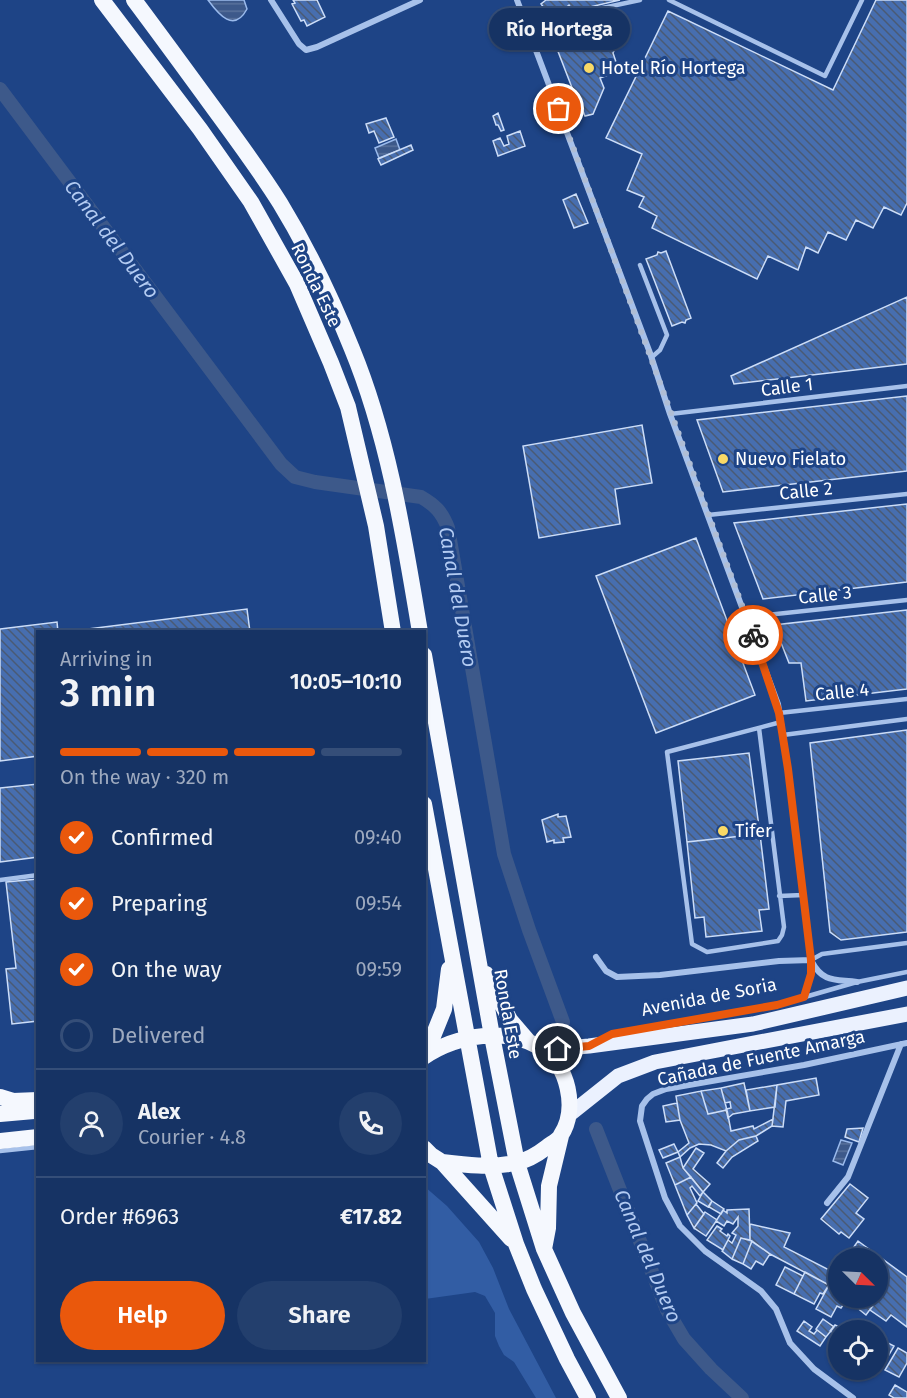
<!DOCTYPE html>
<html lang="en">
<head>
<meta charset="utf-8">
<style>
	body { margin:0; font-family:"Fira Sans",sans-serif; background:#233f6d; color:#f1f3f6; height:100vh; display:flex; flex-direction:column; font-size:22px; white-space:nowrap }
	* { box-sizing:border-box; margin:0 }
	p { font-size:20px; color:#9eaabf }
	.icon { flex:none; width:33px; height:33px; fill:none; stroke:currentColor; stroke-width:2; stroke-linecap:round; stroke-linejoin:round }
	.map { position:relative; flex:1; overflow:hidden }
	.panel { position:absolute; left:36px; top:630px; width:390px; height:732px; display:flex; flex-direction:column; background:#163364; border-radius:0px; box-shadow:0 2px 4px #0004,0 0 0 2px #354e78 }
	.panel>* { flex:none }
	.needle { width:39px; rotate:114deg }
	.controls { position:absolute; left:828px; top:1248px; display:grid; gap:12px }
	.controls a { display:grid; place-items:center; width:60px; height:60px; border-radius:50%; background:#163364; box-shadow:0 2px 4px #0004,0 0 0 2px #354e78; font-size:30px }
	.pin { position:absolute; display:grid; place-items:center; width:51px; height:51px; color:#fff; margin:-26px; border:3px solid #fff; border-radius:50%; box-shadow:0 2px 6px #0007 }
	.courier { position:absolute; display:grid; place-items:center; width:60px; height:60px; margin:-30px; border:4px solid #ea580c; border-radius:50%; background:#fff; color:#222; box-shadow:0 2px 8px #0007 }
	.bubble { position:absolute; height:42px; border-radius:21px; background:#163364; box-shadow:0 2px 4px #0004,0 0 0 2px #354e78; font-size:20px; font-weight:600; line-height:42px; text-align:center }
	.headline em { font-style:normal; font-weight:600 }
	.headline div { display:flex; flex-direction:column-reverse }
	.headline { display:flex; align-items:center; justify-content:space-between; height:102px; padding:0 24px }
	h1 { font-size:39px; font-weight:600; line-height:45px }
	.bar { display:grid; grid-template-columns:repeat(4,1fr); gap:9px 6px; align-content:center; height:72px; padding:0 24px }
	.bar i { height:8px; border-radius:4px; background:#354e78 }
	.bar .on { background:#ea580c }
	.bar p { grid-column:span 4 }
	.line { display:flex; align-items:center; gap:15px; padding:0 24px; border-top:2px solid #354e78 }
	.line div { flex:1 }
	.round { display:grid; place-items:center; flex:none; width:63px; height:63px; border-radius:32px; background:#233f6d }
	ol { padding:0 24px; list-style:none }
	li { display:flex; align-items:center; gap:18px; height:66px }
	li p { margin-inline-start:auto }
	li .icon { padding:6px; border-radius:50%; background:#ea580c; color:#fff; stroke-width:4 }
	li:last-child { color:#9eaabf }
	li i { width:33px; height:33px; border:3px solid #354e78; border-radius:50% }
	.button { display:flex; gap:12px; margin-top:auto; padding:12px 24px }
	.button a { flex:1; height:69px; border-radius:36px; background:#ea580c; color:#fff; font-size:24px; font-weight:600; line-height:69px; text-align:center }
	.button a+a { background:#233f6d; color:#f1f3f6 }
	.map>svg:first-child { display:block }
</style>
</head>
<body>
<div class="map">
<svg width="907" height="1398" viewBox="0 0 907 1398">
	<defs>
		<pattern id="water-rules" width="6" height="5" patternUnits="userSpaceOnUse" patternTransform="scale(1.5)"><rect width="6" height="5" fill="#3d598a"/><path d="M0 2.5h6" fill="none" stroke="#5a729c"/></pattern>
		<pattern id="building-back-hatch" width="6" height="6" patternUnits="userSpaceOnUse" patternTransform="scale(1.5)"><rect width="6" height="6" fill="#476eaf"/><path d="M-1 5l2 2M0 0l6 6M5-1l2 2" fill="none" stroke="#4a5a74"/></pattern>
	</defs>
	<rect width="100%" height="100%" fill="#1e4486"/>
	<path fill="#325da4" d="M 424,1186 L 447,1206 L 479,1242 L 493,1268 L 509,1309 L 556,1398 L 536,1398 L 514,1362 L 504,1355 L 499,1346 L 495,1336 L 495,1313 L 485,1296 L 475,1292 L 425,1299 Z"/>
	<path fill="url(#water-rules)" stroke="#9abaec" stroke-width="1.5" d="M 208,0 L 244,0 L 247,9 C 234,33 219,15 208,0 Z
		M 396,139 L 400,150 L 379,158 L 375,148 Z
		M 841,1140 L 852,1143 L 843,1165 L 833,1161 Z"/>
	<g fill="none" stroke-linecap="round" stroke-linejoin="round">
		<path stroke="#3d598a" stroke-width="14" d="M 0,89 L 281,464 L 295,477 L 315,482 L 421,497 C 435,505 442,512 448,528 L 504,854 L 529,930 L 563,1022
			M 596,1129 L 667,1310 L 684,1339 L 711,1369 L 742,1398"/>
	</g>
	<path fill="url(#building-back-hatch)" stroke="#ccddf8" stroke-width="1.5" d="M 293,0 L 317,0 L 325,17 L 307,26 L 304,20 L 301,21 L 292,4 L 295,3 Z
		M 546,0 L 620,0 L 573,11 L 569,5 L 558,14 L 555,10 L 549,15 L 541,4 Z
		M 876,0 L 907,0 L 907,203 L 901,215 L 884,207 L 873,228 L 856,220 L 846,240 L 828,232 L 818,253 L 806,247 L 798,270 L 768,256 L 757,279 L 652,228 L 657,216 L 639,207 L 644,197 L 627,190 L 642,154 L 606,138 L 668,11 L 833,90 Z
		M 610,20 L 615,32 L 620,30 L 622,33 L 613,53 L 616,62 L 611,74 L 600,78 L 604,88 L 593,114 L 585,116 L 583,111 L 581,111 L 554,41 L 556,40 L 555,34 Z
		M 498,113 L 504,130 L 501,131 L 498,125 L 496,125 L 493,116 Z
		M 386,118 L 394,137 L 379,143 L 374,131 L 369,133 L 366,124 Z
		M 520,131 L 525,146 L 498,156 L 493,141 L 500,138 L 504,146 L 509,144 L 507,136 Z
		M 411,145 L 413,150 L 381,165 L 378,159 Z
		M 576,194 L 588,223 L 574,228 L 563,200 Z
		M 666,251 L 691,318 L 686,320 L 685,323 L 682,322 L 672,326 L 646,259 L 657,255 L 658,252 L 661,253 Z
		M 907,297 L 907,364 L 734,384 L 731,376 Z
		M 907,396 L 907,471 L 723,492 L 697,420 Z
		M 642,425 L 652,483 L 615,489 L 620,524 L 539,538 L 523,446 Z
		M 907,504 L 907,582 L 763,599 L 734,523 Z
		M 696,538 L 755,695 L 656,733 L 596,576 Z
		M 247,609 L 250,632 L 64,632 Z
		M 907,610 L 907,689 L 806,701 L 801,663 L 789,663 L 774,625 Z
		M 57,622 L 58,632 L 38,632 L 38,756 L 0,761 L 0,629 Z
		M 907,730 L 907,932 L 841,940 L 830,932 L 810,743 Z
		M 749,753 L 760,834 L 687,842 L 678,761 Z
		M 38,784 L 38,857 L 0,862 L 0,788 Z
		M 558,814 L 558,817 L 566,816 L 571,837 L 563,838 L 564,842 L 554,843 L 554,840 L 547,842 L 542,820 Z
		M 760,834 L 769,909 L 759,910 L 762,931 L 706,937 L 704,917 L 695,918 L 687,842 Z
		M 38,879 L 38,1021 L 12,1024 L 6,969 L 16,968 L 6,882 Z
		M 816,1078 L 819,1095 L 786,1101 L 783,1127 L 772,1126 L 777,1085 Z
		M 744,1083 L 750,1111 L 733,1114 L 728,1118 L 726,1109 L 731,1108 L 730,1102 L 725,1103 L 721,1088 Z
		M 777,1085 L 775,1107 L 750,1111 L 746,1090 Z
		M 721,1088 L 727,1110 L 708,1114 L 701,1091 Z
		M 701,1091 L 708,1114 L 727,1110 L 731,1131 L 753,1126 L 754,1129 L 773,1119 L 772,1126 L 756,1136 L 739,1140 L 726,1151 L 711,1145 L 699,1144 L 690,1148 L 680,1157 L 678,1152 L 689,1143 L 680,1120 L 676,1096 Z
		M 677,1103 L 680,1120 L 666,1122 L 663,1106 Z
		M 863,1128 L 859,1142 L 845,1137 L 847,1129 Z
		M 756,1136 L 758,1141 L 732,1157 L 723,1168 L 717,1163 L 726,1151 L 739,1140 Z
		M 674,1144 L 678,1152 L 663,1158 L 659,1150 Z
		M 696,1148 L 704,1153 L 693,1169 L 710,1184 L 703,1192 L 683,1168 Z
		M 680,1157 L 683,1168 L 691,1177 L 675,1185 L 666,1163 Z
		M 691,1177 L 703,1192 L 700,1196 L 692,1186 L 690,1188 L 697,1203 L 687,1215 L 675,1185 Z
		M 850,1184 L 868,1198 L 856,1213 L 864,1219 L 849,1238 L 841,1232 L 839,1234 L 821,1219 Z
		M 703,1192 L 712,1201 L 708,1207 L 698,1201 Z
		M 712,1201 L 724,1209 L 721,1214 L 709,1207 Z
		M 696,1204 L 704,1214 L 694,1228 L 687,1215 Z
		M 749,1209 L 750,1240 L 741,1238 L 732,1259 L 722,1251 L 728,1240 L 732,1243 L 736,1235 L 732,1233 L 738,1226 L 738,1217 L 733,1224 L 727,1221 L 724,1226 L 716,1221 L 723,1210 L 727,1213 L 727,1210 Z
		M 705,1212 L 717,1220 L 706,1236 L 694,1228 Z
		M 750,1224 L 790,1233 L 784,1247 L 835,1273 L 827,1284 L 770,1254 L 750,1240 Z
		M 717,1226 L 722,1229 L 720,1231 L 727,1236 L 728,1234 L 730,1236 L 723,1250 L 707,1240 Z
		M 741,1238 L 752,1241 L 743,1264 L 732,1259 Z
		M 752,1241 L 770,1254 L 763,1265 L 756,1261 L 751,1269 L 743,1264 Z
		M 858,1241 L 907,1277 L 907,1327 L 891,1315 L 886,1321 L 870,1310 L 874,1304 L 865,1298 L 878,1298 L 878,1258 L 846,1258 Z
		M 785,1267 L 803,1276 L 794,1294 L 776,1285 Z
		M 838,1268 L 838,1289 L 837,1291 L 827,1284 Z
		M 805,1272 L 829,1285 L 823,1294 L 820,1293 L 814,1304 L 794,1294 Z
		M 829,1285 L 838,1292 L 838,1298 L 847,1299 L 841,1308 L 837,1306 L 831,1317 L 816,1309 Z
		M 845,1298 L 865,1298 L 874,1304 L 866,1315 Z
		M 823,1319 L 834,1327 L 826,1337 L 816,1329 Z
		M 804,1321 L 812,1327 L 809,1331 L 814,1334 L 817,1330 L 826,1337 L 820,1346 L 797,1331 Z
		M 848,1324 L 860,1330 L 838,1330 L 838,1336 L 830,1331 L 835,1325 L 845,1330 Z
		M 837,1335 L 838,1349 L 837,1347 L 835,1350 L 832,1345 Z
		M 878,1338 L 894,1346 L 879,1372 L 875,1370 L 878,1370 L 878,1365 L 883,1355 L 878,1352 Z
		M 898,1348 L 907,1353 L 907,1363 L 899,1377 L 885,1370 Z
		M 895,1385 L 907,1392 L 907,1398 L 894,1398 L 889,1395 Z"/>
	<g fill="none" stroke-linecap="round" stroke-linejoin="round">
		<path stroke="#a7c1ea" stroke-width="4.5" d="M 669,0 L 825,76 L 862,0
			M 527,24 L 640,0
			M 640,265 L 667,335 L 660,350 L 652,357
			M 670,414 L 907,386
			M 708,515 L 907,494
			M 747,617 L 907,600
			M 779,713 L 907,699
			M 759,728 L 784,927 L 782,935 L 778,941 L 707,952 L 692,944 L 667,752 L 781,722
			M 783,735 L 907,719
			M 0,880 L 38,875
			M 779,896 L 803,895
			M 811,960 L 822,954 L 907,943
			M 605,1038 L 612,1034 L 777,1005 L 857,982 L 907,972
			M 0,1151 L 38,1147"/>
		<path stroke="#a7c1ea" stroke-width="6" d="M 271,0 L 299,44 L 306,50 L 317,47 L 420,0
			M 517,0 L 650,353 L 670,414 L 778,704 L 788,769 L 811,960 L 811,974 L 804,997
			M 596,957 L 606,971 L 617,977 L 660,975 L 779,961 L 811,960
			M 812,962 C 823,983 836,979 857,982
			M 827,1203 L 848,1177 L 901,1044
			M 853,1398 L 814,1369 L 790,1343 L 776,1309 L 761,1291 L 705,1251 L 680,1226 L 665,1198 L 640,1121 L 642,1106 L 647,1099 L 653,1094 L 666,1089 L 804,1065 L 907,1043"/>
		<path stroke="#ebf1fe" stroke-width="15" d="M 544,1050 L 589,1046 L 753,1024 L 907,988
			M 569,1115 L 618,1076 L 655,1062 L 907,1014"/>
		<path stroke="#f5f8fe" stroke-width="16" d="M 102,0 L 200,129 L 251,202 L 297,284 L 331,363 L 348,407 L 376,526 L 393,632
			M 134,0 C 161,36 188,73 215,110 C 237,140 260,171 280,203 C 308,249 332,299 352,349 C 389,439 404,537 420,632
			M 424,655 L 492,1036 L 517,1163 L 544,1249 L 573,1313 L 619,1398
			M 424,804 L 491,1166 L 516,1244 L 534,1289 L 567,1359 L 588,1398
			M 486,974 L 510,1020 L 528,1041
			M 425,1056 L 444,1009 L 449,969
			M 424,1057 C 456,1035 508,1026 542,1049 C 568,1065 578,1109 561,1135 C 559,1140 552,1143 547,1147 C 538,1154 526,1161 515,1163 C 490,1168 466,1165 442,1162
			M 0,1097 L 13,1101 L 38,1100
			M 0,1114 L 34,1111
			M 0,1141 L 38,1137
			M 424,1148 L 431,1155 L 442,1162 L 511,1239
			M 544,1249 L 548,1228 L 549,1186 L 561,1136"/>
	</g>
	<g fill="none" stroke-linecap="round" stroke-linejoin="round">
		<path stroke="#b0bed5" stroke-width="6" stroke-dasharray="0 10.8" d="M 559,109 L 753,635"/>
		<path stroke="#ea580c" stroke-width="8" d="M 558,1049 L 589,1046 L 612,1034 L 777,1005 L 804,997 L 811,974 L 811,960 L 788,769 L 779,713 L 753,635"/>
	</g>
	<g fill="#f9d966" stroke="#1e4486" stroke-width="2">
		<circle cx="589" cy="68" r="6"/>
		<circle cx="723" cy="459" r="6"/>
		<circle cx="723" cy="831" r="6"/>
	</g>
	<g text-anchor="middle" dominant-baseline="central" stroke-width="6" stroke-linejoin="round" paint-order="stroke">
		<g font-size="18" fill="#fff" stroke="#1e4486" text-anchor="start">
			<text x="601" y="68">Hotel Río Hortega</text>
			<text x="735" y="459">Nuevo Fielato</text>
			<text x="735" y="831">Tifer</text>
		</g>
		<g font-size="18" fill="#fff" stroke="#1e4486">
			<text transform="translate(316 285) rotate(64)">Ronda Este</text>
			<text transform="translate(787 387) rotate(-7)">Calle 1</text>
			<text transform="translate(806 491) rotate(-6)">Calle 2</text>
			<text transform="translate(825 595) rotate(-6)">Calle 3</text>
			<text transform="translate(842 692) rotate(-6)">Calle 4</text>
			<text transform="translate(709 997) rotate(-11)">Avenida de Soria</text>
			<text transform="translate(508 1014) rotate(80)">Ronda Este</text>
			<text transform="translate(761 1058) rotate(-12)">Cañada de Fuente Amarga</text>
		</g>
		<g font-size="20" font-style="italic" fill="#b3cbf2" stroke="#1e4486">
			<text transform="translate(112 239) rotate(53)">Canal del Duero</text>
			<text transform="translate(458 597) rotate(80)">Canal del Duero</text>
			<text transform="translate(648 1256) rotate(67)">Canal del Duero</text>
		</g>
	</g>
</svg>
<div class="controls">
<a><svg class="needle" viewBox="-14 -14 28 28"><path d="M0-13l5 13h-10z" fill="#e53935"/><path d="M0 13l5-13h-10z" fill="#9eaabf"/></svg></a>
<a><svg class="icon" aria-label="locate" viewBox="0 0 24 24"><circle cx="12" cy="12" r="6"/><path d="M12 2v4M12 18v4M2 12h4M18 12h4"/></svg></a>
</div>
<div class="pin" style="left:559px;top:109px;background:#ea580c"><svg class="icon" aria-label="bag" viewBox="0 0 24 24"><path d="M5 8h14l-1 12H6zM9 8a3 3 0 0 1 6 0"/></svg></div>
<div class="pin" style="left:558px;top:1049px;background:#1f2937"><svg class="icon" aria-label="home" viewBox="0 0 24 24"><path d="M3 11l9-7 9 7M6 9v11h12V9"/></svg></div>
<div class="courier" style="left:753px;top:635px"><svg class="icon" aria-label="bike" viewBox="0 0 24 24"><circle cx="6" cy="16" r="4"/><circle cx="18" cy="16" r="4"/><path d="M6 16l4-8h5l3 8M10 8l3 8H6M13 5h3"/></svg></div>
<div class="bubble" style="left:489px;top:8px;width:141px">Río Hortega</div>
<section class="panel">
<div class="headline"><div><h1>3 min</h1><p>Arriving in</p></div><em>10:05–10:10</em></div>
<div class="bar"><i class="on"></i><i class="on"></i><i class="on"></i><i></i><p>On the way · 320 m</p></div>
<ol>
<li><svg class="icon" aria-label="check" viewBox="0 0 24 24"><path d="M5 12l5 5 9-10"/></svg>Confirmed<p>09:40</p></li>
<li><svg class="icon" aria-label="check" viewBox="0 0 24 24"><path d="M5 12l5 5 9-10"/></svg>Preparing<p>09:54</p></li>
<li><svg class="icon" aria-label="check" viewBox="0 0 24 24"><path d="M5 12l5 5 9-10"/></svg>On the way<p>09:59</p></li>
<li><i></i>Delivered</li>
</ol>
<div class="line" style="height:108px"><a class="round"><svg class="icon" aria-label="person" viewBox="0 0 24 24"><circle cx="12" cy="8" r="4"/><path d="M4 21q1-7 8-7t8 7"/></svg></a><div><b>Alex</b><p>Courier · 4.8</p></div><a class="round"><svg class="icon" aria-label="phone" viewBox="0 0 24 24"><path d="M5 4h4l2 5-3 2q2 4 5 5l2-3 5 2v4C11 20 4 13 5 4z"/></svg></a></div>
<div class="line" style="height:78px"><div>Order #6963</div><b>€17.82</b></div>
<div class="button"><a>Help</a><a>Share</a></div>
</section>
</div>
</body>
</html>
